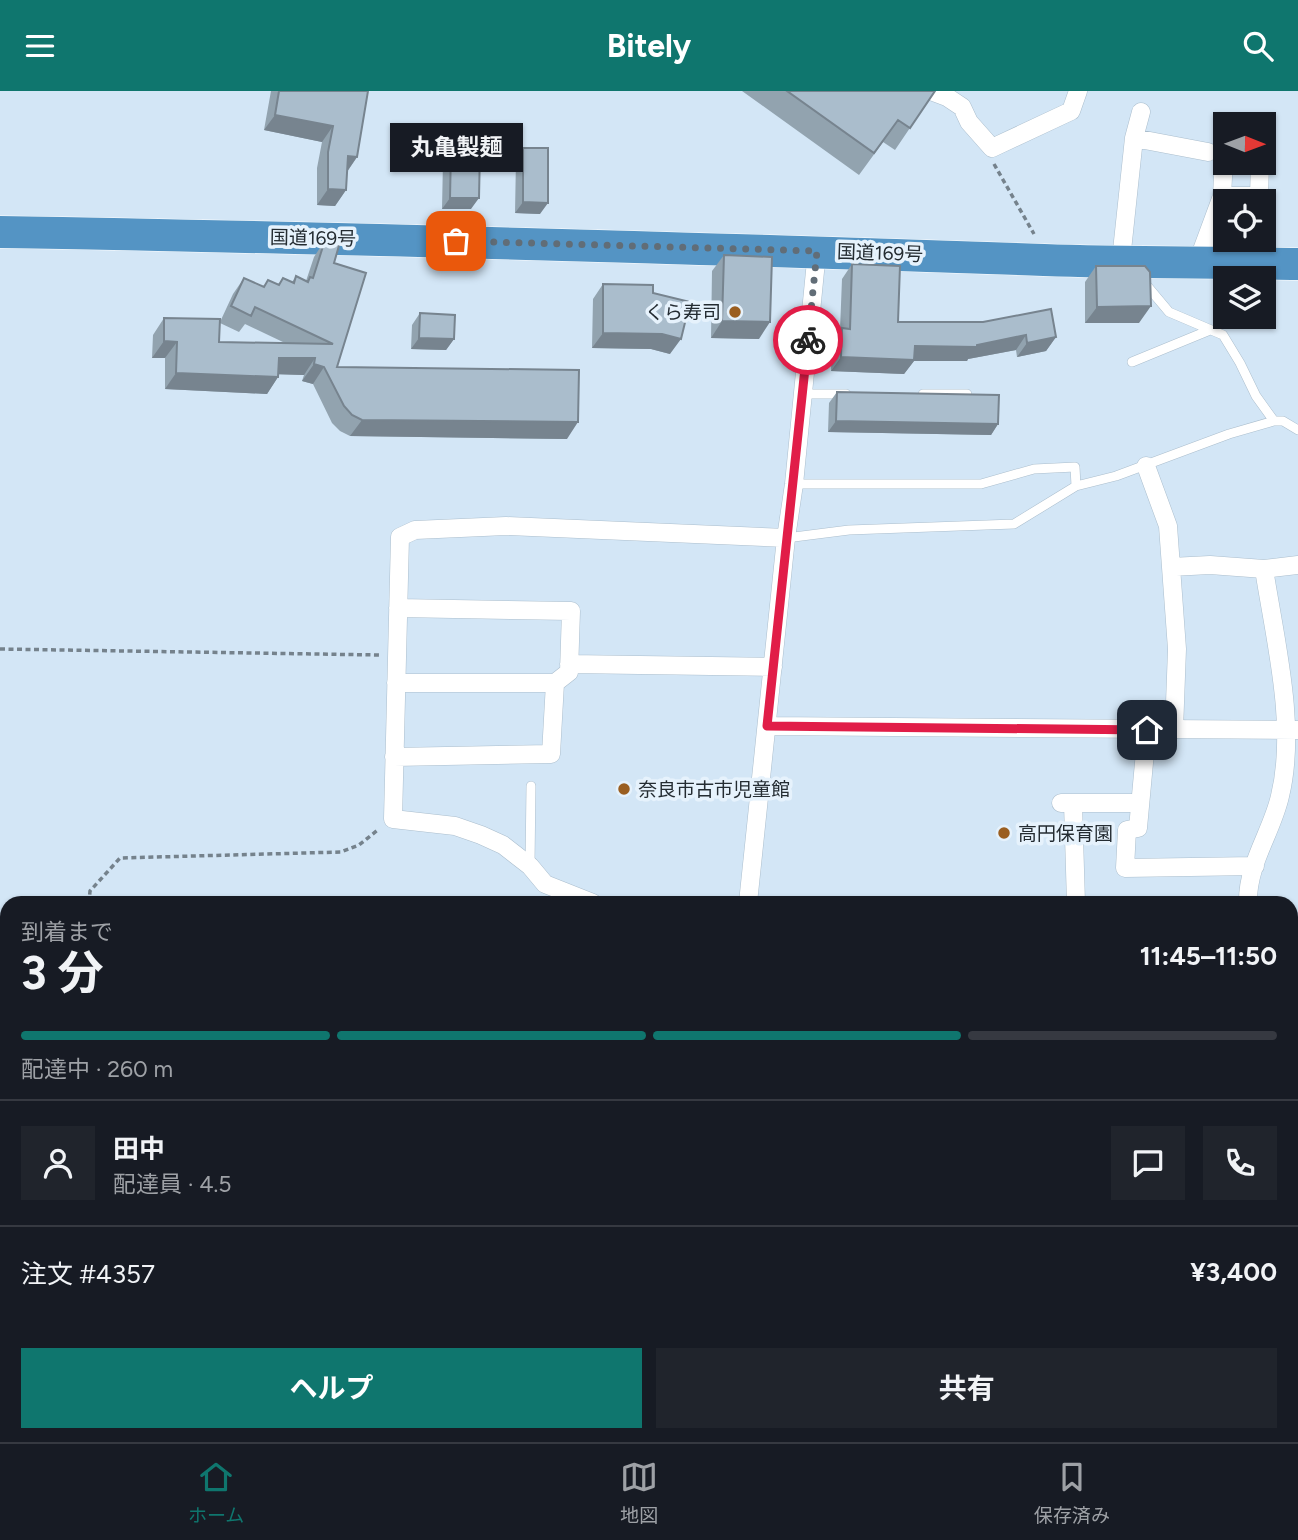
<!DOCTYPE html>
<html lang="ja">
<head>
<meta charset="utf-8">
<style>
	body { margin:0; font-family:Figtree,"Noto Sans JP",sans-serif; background:#20242c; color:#f1f3f6; height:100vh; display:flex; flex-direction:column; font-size:26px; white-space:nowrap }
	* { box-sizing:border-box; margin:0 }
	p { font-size:23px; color:#9ea1a6 }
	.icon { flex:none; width:38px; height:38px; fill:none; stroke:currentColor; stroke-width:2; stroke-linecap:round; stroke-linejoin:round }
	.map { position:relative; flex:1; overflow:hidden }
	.side { position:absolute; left:0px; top:805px; width:1298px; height:546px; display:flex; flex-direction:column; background:#171b24; border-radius:21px 21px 0 0; box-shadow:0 2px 5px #0004 }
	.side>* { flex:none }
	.needle { width:46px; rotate:91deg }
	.controls { position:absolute; left:1213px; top:21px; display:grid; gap:14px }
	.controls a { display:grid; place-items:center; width:63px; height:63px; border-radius:0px; background:#171b24; box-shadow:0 2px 5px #0004; font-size:35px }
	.pin { position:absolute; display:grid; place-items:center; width:60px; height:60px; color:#fff; margin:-30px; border-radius:14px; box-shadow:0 4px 10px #0006 }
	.courier { position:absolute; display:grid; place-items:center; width:70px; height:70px; margin:-35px; border:5px solid #e11d48; border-radius:50%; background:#fff; color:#222; box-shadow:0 2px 9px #0007 }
	.bubble { position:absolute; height:49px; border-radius:0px; background:#171b24; box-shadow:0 2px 5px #0004; font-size:23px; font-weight:700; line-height:49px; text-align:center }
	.summary em { font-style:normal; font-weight:700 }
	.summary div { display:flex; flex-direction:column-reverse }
	.summary { display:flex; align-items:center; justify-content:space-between; height:119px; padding:0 21px }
	h1 { font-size:46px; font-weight:700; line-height:52px }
	.bar { display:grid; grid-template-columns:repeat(4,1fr); gap:10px 7px; align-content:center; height:84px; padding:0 21px }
	.bar i { height:9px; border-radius:5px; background:#363941 }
	.bar .on { background:#0f766e }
	.bar p { grid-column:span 4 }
	.line { display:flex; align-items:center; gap:18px; padding:0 21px; border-top:2px solid #363941 }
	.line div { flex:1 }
	.round { display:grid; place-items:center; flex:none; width:74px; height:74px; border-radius:0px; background:#20242c }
	.action { display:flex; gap:14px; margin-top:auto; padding:14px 21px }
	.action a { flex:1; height:80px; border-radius:0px; background:#0f766e; color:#fff; font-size:28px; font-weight:700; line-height:80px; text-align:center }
	.action a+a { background:#20242c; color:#f1f3f6 }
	header { display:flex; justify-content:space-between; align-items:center; height:91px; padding:0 21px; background:#0f766e; color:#fff; font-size:32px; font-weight:700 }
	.dock { display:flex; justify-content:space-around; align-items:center; height:98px; border-top:2px solid #363941; background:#171b24; font-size:19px; color:#9ea1a6 }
	.dock a { display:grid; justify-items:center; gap:4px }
	.dock .on { color:#0f766e }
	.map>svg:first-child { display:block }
</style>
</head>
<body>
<header><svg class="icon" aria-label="menu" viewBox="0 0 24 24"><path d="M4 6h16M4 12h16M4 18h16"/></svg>Bitely<svg class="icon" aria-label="search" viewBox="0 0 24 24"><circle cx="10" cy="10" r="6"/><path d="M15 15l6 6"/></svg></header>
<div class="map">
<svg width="1298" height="1351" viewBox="0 0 1298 1351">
	<rect width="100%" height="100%" fill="#d3e6f6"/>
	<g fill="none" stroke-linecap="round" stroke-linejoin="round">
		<defs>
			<path id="lane" d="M 1143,190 L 1169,221 L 1223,244 L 1240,272 L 1256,305 L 1274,330 L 1283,330 L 1298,339
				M 1132,271 L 1210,239
				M 802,303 L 846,303
				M 923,303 L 967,303
				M 794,393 L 981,393 L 1034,378 L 1075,376 L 1076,395
				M 786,447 L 849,439 L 1014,433 L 1076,395 L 1116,385 L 1229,343 L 1274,330
				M 530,773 L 531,695"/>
			<path id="street" d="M 931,0 L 947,6 L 962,16 L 969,31 L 992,57 L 1071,20 L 1078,0
				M 1134,47 L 1208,61
				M 1222,105 L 1259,105 L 1260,72
				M 1121,169 L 1134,47 L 1141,21
				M 1198,170 L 1222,105 L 1224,67
				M 1146,375 L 1168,435 L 1177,558 L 1174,639
				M 1171,476 L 1210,474 L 1264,478 L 1298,474
				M 569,573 L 773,576
				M 396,592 L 555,592
				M 767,635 L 1298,639
				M 1147,639 L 1138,737 L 1127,739 L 1125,777 L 1255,775
				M 394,666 L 551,663 L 555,592 L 569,581 L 571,520 L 398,517
				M 1061,712 L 1140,712
				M 1073,712 L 1076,812
				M 593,812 L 545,793 L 530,775 L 503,754 L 481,744 L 455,735 L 393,728 L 400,446 L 415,439 L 506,435 L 786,447
				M 748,812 L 786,447 L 794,393 L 817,160
				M 1248,812 C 1247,773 1272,741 1280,705 C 1297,635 1275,549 1264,478
				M 1292,879 L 1298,879
				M 1292,951 L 1298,950
				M 1292,1049 L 1298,1047
				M 1292,1125 L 1298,1123
				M 615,1344 L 616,1351
				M 715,1344 L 716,1351
				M 891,1351 L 892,1344
				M 995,1351 L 995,1344
				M 1095,1351 L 1095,1344"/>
			<path id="highway" d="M 0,141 C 348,147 696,157 1044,169 C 1128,172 1213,171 1298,173"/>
		</defs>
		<use href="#lane" stroke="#abbecd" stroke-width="10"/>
		<use href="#street" stroke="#abbecd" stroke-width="19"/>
		<use href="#highway" stroke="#fff" stroke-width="33"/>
		<path stroke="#75828c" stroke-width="3.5" stroke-dasharray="5 3.5" stroke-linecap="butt" d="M 994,73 L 1034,143
			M 0,558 L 379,564
			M 89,812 L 90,800 L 120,767 L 341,761 L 359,754 L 379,738
			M 226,1344 L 233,1351
			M 380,1344 L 525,1349 L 547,1344
			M 76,1351 L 77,1344
			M 313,1351 L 343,1344"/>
		<use href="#lane" stroke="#fff" stroke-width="9"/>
		<use href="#street" stroke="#fff" stroke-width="18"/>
		<use href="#highway" stroke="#5494c4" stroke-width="32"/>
	</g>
	<path fill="#92a3af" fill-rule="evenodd" d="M 271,0 L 368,0 L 357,66 L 347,81 L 346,99 L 335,115 L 317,114 L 317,77 L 322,51 L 264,39 Z
		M 742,0 L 935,0 L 895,59 L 883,51 L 859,84 Z
		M 523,57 L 540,123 L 515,122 L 516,68 Z
		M 451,58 L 471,118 L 442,118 L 443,69 Z
		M 325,149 L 334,172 L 337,276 L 567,348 L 350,345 L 340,340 L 332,332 L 313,293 L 302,290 L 304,284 L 278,283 L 278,286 L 267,303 L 165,298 L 165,267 L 152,267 L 153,244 L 164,227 L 220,231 L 233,203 L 244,187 L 263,196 L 268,189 L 278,194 L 283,187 L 292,191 L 296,185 L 306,190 L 314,166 ZM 220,232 L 239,241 L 245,233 L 285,252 L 219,251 Z
		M 724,164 L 759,248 L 711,247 L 712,180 Z
		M 852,173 L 898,231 L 1056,246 L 1046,260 L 1017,266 L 1016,259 L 968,268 L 967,270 L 914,270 L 904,283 L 831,280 L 832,252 L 840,239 L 842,188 Z
		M 1096,175 L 1139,232 L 1085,232 L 1085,191 Z
		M 603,193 L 653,202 L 670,263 L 651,258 L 592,257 L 593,208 Z
		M 420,222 L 454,248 L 446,259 L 411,258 L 412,234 Z
		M 837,301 L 998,333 L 991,344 L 828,341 L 829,312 Z"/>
	<path fill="#77848f" d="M 275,24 L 333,35 L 322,51 L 264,39 Z
		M 348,65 L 357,66 L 346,82 Z
		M 328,98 L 346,99 L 335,115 L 317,114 Z
		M 450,107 L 479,107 L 471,118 L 442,118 Z
		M 523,111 L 548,112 L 540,123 L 515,122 Z
		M 1151,215 L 1139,232 L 1085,232 L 1097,216 Z
		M 722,230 L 770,231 L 759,248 L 711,247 Z
		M 603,242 L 662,243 L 681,248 L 670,263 L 651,258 L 592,257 Z
		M 1026,244 L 1016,259 L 968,268 L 967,270 L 914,270 L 904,283 L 831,280 L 841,266 L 915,255 L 977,254 Z
		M 1056,246 L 1046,260 L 1017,266 L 1027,252 Z
		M 419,247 L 454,248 L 446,259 L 411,258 Z
		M 164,250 L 177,251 L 165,267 L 152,267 Z
		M 279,267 L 315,267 L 304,284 L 267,283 Z
		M 314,273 L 324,276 L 313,293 L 302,290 Z
		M 176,282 L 278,286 L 267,303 L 165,298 Z
		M 362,329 L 578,331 L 567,348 L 350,345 Z
		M 836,330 L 998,333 L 991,344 L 828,341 Z"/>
	<path fill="#aabdcc" stroke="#77848f" stroke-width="2" d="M 279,0 L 368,0 L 357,66 L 348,65 L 346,99 L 328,98 L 328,61 L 333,35 L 275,24 Z
		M 787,0 L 935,0 L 910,37 L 898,29 L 874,62 Z
		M 523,57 L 548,57 L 548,112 L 523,111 Z
		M 451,58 L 480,58 L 479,107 L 450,107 Z
		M 325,149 L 340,151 L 334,172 L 366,182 L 337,276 L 579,279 L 578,331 L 362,329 L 352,324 L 344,315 L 324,276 L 314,273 L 315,267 L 279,267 L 278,286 L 176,282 L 177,251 L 164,250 L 164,227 L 220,228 L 219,251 L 333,253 L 255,216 L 251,225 L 231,215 L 244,187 L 264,196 L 268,189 L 279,194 L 283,187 L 294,192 L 296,185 L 308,191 L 310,186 L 313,187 Z
		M 724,164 L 772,166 L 770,231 L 722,230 Z
		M 852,173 L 900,175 L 898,231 L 983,231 L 1051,218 L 1056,246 L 1027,252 L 1026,244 L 977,254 L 977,256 L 915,255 L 914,269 L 841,266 L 842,237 L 850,238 Z
		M 1096,175 L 1145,175 L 1150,181 L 1151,215 L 1097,216 Z
		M 603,193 L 653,194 L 653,202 L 690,211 L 681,248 L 662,243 L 603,242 Z
		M 420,222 L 455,224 L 454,248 L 419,247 Z
		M 837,301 L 999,304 L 998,333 L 836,330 Z"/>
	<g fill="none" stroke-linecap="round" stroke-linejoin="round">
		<path stroke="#616d77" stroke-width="7" stroke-dasharray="0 12.6" d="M 456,150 L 817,160 L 808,249"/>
		<path stroke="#e11d48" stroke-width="9" d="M 808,249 L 767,635 L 1147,639"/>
	</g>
	<g fill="#9a5e20" stroke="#e6f2fc" stroke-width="2.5">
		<circle cx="735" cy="221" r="7"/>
		<circle cx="624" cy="698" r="7"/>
		<circle cx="1004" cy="742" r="7"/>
	</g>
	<g text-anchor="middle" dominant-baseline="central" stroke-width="7" stroke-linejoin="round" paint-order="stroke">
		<g font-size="19" fill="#242c32" stroke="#e6f2fc">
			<text transform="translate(313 147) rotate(1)">国道169号</text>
			<text transform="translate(880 162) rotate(2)">国道169号</text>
		</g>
		<g font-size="19" fill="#242c32" stroke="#e6f2fc" text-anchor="start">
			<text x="721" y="221" text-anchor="end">くら寿司</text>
			<text x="638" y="698">奈良市古市児童館</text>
			<text x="1018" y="742">高円保育園</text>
		</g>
	</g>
</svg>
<div class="controls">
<a><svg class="needle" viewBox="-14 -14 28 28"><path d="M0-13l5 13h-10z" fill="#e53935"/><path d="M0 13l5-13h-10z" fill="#9ea1a6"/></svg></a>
<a><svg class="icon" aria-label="locate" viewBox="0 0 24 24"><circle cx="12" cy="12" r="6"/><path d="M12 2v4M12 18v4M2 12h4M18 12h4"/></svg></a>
<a><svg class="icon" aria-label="layers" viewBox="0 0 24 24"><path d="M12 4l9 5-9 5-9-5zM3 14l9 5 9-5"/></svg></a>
</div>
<div class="pin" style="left:456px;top:150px;background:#ea580c"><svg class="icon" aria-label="bag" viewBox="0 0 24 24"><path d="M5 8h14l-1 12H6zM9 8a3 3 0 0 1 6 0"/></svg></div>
<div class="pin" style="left:1147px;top:639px;background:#1f2937"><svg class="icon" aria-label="home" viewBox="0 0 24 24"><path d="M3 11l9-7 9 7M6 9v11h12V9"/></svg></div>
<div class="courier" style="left:808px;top:249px"><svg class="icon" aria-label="bike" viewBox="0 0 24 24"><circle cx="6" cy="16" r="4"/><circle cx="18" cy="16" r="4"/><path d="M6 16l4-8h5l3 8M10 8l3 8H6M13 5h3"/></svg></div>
<div class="bubble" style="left:390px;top:32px;width:133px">丸亀製麺</div>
<section class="side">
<div class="summary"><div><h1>3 分</h1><p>到着まで</p></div><em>11:45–11:50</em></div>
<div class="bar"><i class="on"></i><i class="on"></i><i class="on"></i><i></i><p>配達中 · 260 m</p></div>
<div class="line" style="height:126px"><a class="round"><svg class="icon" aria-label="person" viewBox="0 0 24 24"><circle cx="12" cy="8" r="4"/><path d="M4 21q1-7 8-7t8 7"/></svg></a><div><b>田中</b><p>配達員 · 4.5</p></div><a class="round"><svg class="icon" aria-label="chat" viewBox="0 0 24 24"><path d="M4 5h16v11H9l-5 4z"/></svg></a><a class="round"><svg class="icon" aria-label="phone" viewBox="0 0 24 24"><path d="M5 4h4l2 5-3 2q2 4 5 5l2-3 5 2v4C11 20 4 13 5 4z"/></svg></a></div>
<div class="line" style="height:91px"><div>注文 #4357</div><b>¥3,400</b></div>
<div class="action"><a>ヘルプ</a><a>共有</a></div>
</section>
</div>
<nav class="dock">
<a class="on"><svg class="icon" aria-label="home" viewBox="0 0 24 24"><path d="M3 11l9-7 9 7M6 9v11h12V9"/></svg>ホーム</a>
<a><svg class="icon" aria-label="map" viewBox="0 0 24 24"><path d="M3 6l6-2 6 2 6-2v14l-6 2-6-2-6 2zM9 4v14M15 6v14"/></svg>地図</a>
<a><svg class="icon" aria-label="saved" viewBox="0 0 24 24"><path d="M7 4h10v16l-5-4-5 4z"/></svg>保存済み</a>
</nav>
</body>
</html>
